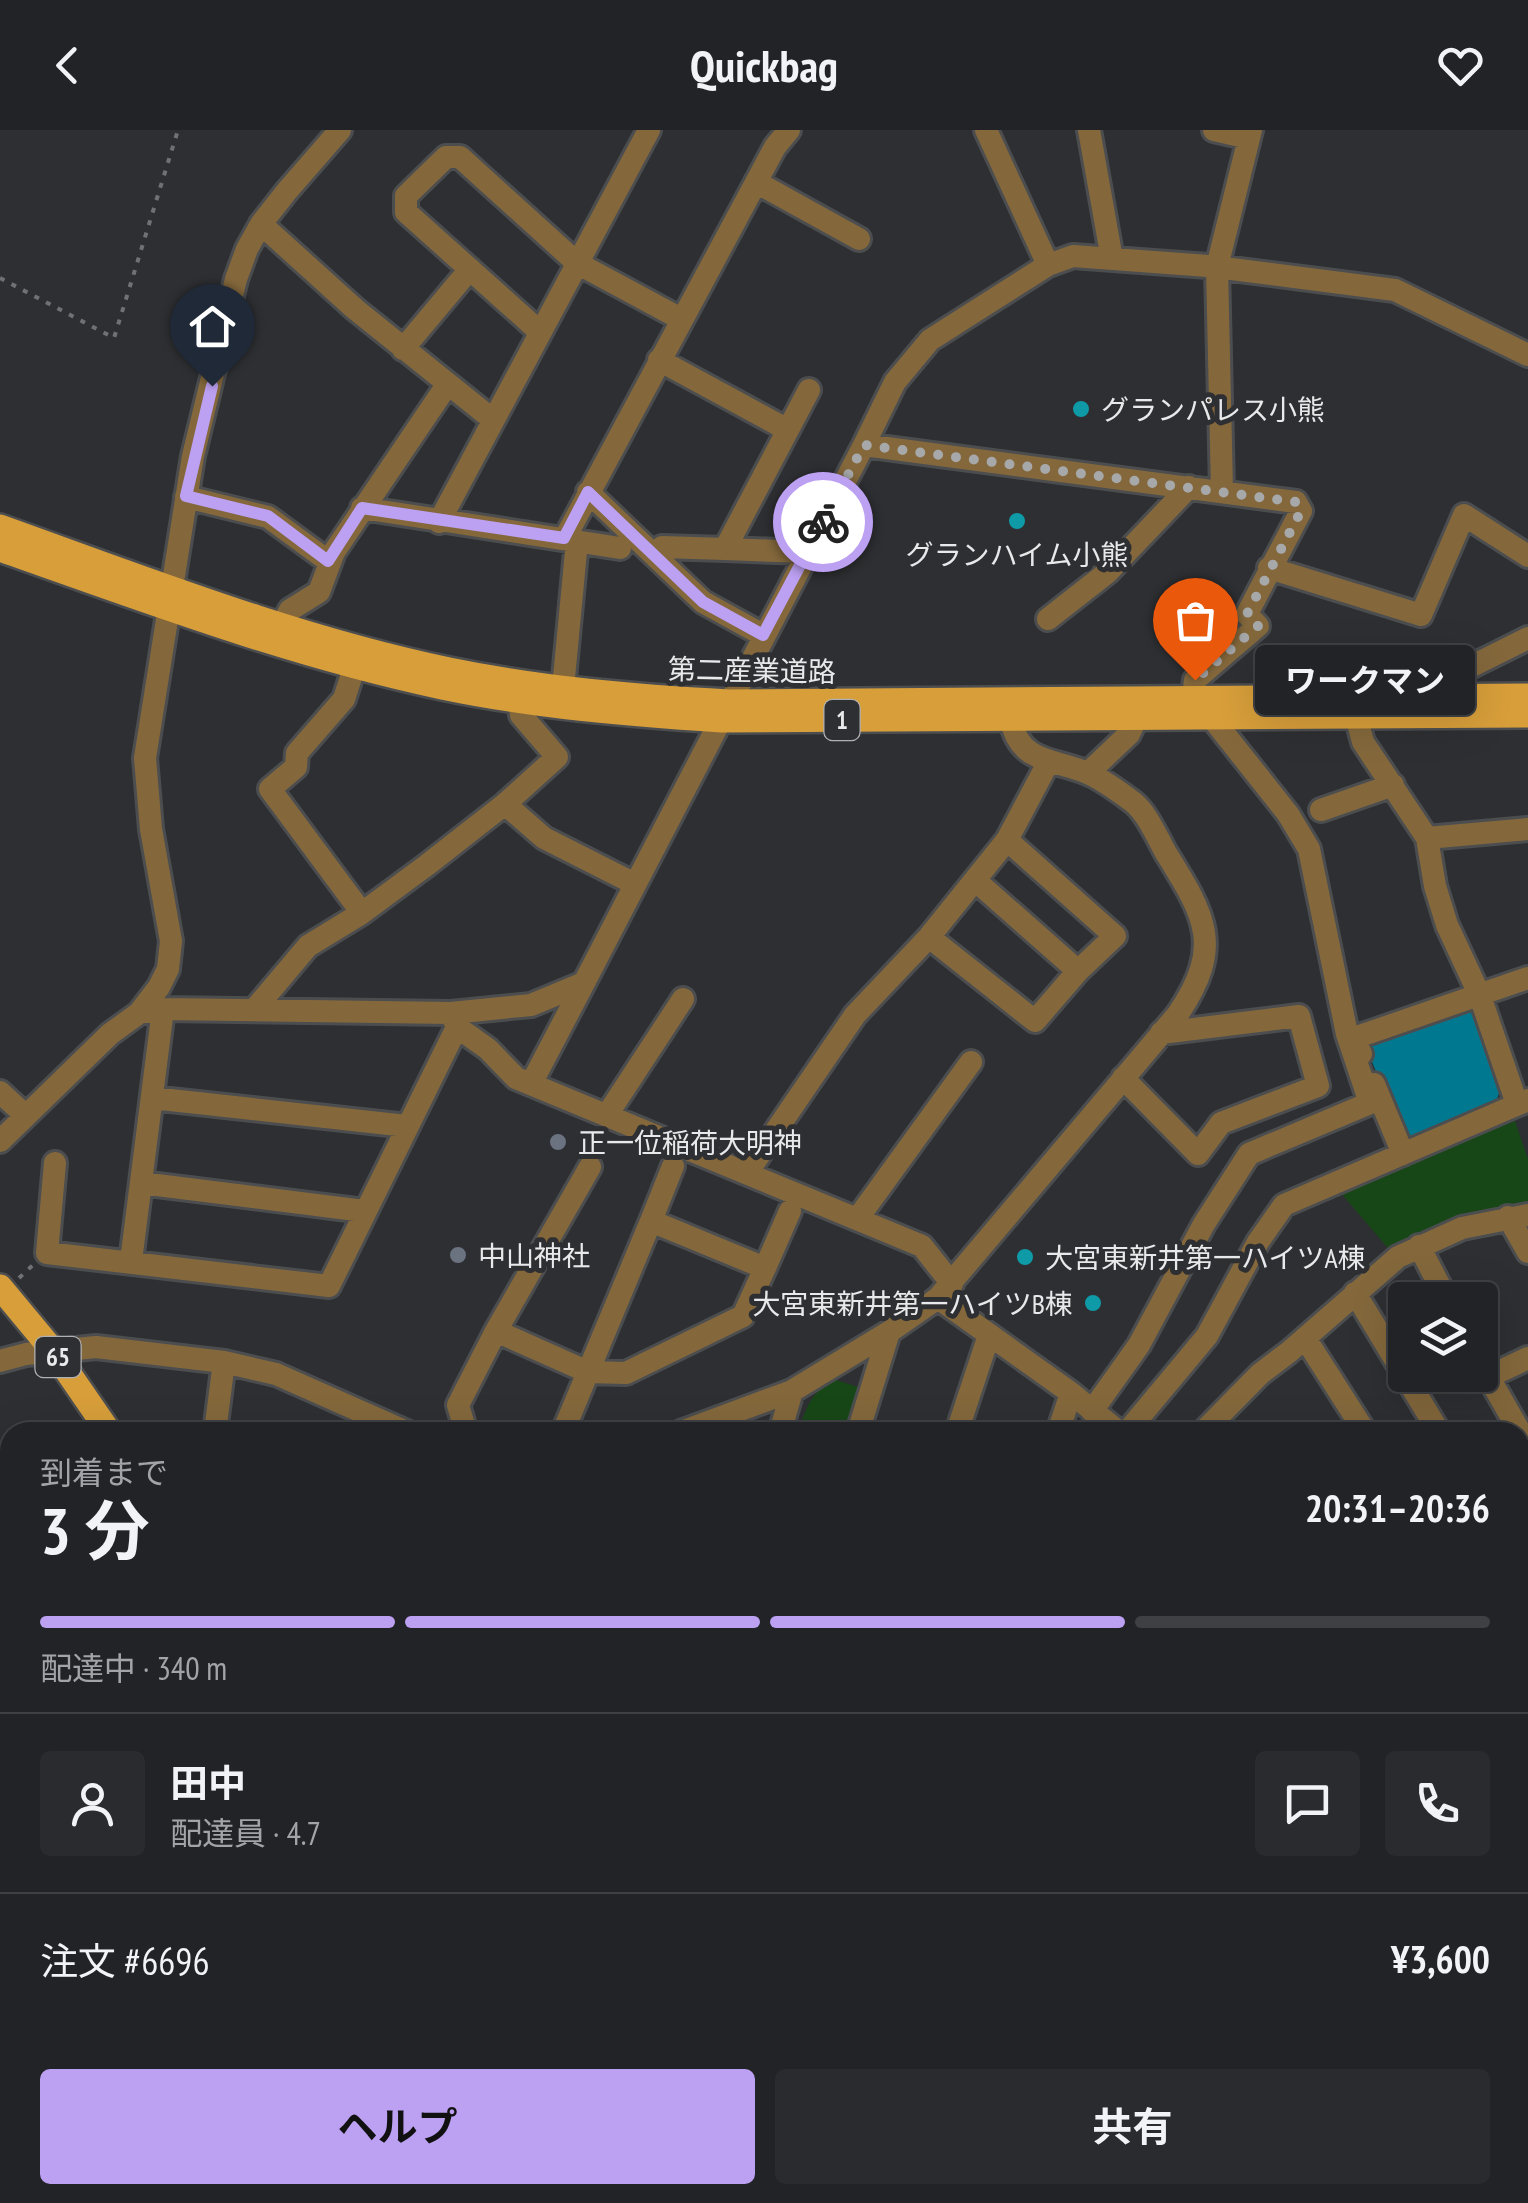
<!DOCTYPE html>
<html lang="ja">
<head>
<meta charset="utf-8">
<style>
	body { margin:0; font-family:"PT Sans Narrow","Noto Sans JP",sans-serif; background:#2a2b2e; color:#f1f3f6; height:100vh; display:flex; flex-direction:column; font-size:38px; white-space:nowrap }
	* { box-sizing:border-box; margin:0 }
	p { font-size:32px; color:#a2a4a7 }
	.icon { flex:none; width:55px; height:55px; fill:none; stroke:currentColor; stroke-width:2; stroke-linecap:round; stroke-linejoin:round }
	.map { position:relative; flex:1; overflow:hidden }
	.side { position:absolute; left:0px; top:1292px; width:1530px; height:782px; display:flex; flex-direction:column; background:#222326; border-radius:30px 30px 0 0; box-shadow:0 10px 40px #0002,0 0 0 2px #3f4043 }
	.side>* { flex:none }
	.controls { position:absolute; left:1388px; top:1152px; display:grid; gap:20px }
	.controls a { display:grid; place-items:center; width:110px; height:110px; border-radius:10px; background:#222326; box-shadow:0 10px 40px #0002,0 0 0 2px #3f4043; font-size:50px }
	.pin { position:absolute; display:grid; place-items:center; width:85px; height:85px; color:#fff; margin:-102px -42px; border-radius:50% 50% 50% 0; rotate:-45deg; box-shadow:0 0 10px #0007 }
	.pin .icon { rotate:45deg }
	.courier { position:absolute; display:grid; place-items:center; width:100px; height:100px; margin:-50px; border:8px solid #bca0f2; border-radius:50%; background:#fff; color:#222; box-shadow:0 2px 12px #0007 }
	.bubble { position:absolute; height:70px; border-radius:10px; background:#222326; box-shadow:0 10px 40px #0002,0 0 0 2px #3f4043; font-size:32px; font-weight:700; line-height:70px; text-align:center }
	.headline em { font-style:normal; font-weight:700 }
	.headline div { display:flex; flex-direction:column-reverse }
	.headline { display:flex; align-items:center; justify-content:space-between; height:170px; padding:0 40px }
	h1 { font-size:65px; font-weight:700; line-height:75px }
	.bar { display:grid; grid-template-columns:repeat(4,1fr); gap:15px 10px; align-content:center; height:120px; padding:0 40px }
	.bar i { height:12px; border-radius:8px; background:#3f4043 }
	.bar .on { background:#bca0f2 }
	.bar p { grid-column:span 4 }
	.line { display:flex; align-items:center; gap:25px; padding:0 40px; border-top:2px solid #3f4043 }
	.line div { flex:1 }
	.round { display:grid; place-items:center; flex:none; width:105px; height:105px; border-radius:10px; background:#2a2b2e }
	.button { display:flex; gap:20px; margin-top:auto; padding:20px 40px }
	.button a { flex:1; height:115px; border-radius:10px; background:#bca0f2; color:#111; font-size:40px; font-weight:700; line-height:115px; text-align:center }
	.button a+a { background:#2a2b2e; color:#f1f3f6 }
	header { display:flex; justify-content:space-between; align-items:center; height:130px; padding:0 40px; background:#222326; font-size:45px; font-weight:700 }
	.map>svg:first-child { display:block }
</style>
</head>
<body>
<header><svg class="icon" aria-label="back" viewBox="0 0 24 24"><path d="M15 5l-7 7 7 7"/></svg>Quickbag<svg class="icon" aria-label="heart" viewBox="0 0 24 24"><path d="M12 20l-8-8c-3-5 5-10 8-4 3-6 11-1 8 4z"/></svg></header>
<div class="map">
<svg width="1528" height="2073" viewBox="0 0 1528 2073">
	<rect width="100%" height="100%" fill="#2e2f32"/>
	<path fill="#184717" d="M 1515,991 L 1528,1029 L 1528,1079 L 1393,1124 L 1339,1061 Z
		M 833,1249 L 868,1260 L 854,1302 L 798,1302 C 806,1278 811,1263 833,1249 Z
		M 1528,1721 L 1528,1965 L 1520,1964 L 1520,1722 Z
		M 1102,2065 L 1426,2065 L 1429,2073 L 1102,2073 Z"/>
	<path fill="#007990" d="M 1465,877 L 1474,881 L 1500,960 L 1497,969 L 1413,1009 L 1403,1006 L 1367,920 L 1372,909 Z"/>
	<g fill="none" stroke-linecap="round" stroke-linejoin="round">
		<path stroke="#007990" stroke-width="5" d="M 0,1538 L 10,1537"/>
		<defs>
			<path id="minor" d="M 986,0 L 1048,135
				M 1089,0 L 1112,129
				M 1214,0 L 1249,8
				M 756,52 L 859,109
				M 261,94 L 355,179 L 492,289
				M 540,202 L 406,82 L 406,66 L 446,27 L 460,27 L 577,133 L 681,189
				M 403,219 L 470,139
				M 659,230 L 788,300
				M 864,315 L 895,252 L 930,210 L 1048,135 L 1073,126 L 1208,136 L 1395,160 L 1528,225
				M 1222,360 L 1217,137 L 1251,0
				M 588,362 L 703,472 L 763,505
				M 186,367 L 268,387 L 328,431
				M 362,378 L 620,418
				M 439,392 L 649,0
				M 565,408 L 775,17 L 789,0
				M 662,417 L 725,419 L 809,260
				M 725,419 L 806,422
				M 1269,438 L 1421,485 L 1464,385 L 1528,426
				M 1048,489 L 1108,442 L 1189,357
				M 282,495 L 290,480 L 319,462 L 334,422 L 447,255
				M 355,535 L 344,569 L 297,623 L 296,637 L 270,659 L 362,783
				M 563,558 L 577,411
				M 1442,567 L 1454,545 L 1528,508
				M 1356,586 L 1363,612 L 1427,708 L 1435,756 L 1447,795 L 1480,866 L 1517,974
				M 1088,643 L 1129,604 L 1136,589
				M 505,674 L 544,708 L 635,754
				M 1321,680 L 1393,655
				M 1427,708 L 1528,699
				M 976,751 L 1078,841
				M 929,807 L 1035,891 L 1078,841 L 1115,806 L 1007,710
				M 254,880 L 308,816 L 362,783 L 427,735 L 505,674 L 557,627 L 521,585 L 519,570
				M 139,883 L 163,879 L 451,883 L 531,875 L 584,853 L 864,315 L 1296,372 L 1301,381 L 1247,484 L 1258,496 L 1195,550 L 1193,569
				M 457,897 L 488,919 L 516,948 L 922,1116 L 952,1154
				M 1361,924 L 1354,908 L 1528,848
				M 1123,948 L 1198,1024 L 1221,993 L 1318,956 L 1299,886 L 1161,903
				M 531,954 L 584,853
				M 1374,954 L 1403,1024
				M 0,962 L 25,985
				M 152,968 L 407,996
				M 607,985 L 683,869
				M 0,1011 L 110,904 L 139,883 L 159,857 L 168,839 L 171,811 L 151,699 L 145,628 L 193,326 L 236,149 L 247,119 L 261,94 L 287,61 L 340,0
				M 55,1033 L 47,1123 L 329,1156 L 457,897 L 451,883
				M 673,1036 L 651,1091 L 765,1138 L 790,1081
				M 747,1043 L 855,885 L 929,807 L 1007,710 L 1049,631
				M 141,1053 L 364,1081
				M 1508,1087 L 1528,1122
				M 858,1088 L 971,932
				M 1419,1116 L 1447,1170
				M 131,1131 L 163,879
				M 1355,1163 L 1439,1302
				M 938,1168 L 1071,1263 L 1119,1302
				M 496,1201 L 588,1242 L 626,1243 L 743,1186 L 765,1138
				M 1305,1208 L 1365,1302
				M 0,1231 L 26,1224 L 96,1217 L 224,1232 L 276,1244 L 407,1302
				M 1480,1232 L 1520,1302
				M 1488,1247 L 1528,1228
				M 1092,1281 L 1139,1215 L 1204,1094 L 1249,1024 L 1370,973 L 1347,904 L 1309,719 L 1288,684 L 1212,588
				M 215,1302 L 224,1232
				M 466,1302 L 458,1275 L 496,1201 L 590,1037
				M 563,1302 L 651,1091
				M 681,1302 L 792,1261 L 889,1202 L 938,1168 L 1178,884 C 1224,816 1205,786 1166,723 C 1157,707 1147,683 1133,672 C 1121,663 1107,653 1094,646 C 1060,628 1020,637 1011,590
				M 780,1302 L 792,1261
				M 858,1302 L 889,1202
				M 957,1302 L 989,1205
				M 1058,1302 L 1071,1263
				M 1127,1302 L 1207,1206 L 1258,1112 L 1284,1075 L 1528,970
				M 1203,1302 L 1260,1244 L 1289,1222 L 1398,1127 L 1462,1098 L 1528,1085
				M 1520,1330 L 1528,1329
				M 1520,1562 L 1528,1560
				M 0,1841 L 10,1835
				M 0,1935 L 10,1967
				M 1520,1988 L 1528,1989
				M 38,2065 L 39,2073
				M 442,2065 L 443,2073
				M 746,2065 L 756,2073
				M 1091,2065 L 1092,2073
				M 1442,2065 L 1445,2073
				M 294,2073 L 295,2065
				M 1002,2073 L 1003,2065"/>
			<path id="major" d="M 0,397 C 148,450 296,508 449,540 C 541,559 635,567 729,572 L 1528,566
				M 0,419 C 145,470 291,525 442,557 C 533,576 627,584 721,590 L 1528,585
				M 0,1157 L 54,1222 L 109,1302
				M 570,2065 L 574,2073"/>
		</defs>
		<use href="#minor" stroke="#4c4d4f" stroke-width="28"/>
		<use href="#major" stroke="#4c4d4f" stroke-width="30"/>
		<path stroke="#707173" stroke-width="4" stroke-dasharray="5 8" stroke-linecap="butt" d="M 0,148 L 114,208 L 178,0
			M 19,1148 L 34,1134
			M 0,1529 L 10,1527"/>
		<use href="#minor" stroke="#84683c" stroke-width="22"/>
		<use href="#major" stroke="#d79e3a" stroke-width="25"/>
	</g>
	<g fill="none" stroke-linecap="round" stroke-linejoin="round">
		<path stroke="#a7a8aa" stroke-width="10" stroke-dasharray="0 18" d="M 823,392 L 864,315 L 1296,372 L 1301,381 L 1247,484 L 1258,496 L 1195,550"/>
		<path stroke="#bca0f2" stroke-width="12" d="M 212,256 L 186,366 L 268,386 L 328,431 L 362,378 L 564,408 L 588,362 L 703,472 L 763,505 L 823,392"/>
	</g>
	<g fill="#0f9aa8" stroke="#2e2f32" stroke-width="4">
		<circle cx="1081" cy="279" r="10"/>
		<circle cx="1017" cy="391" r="10"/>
		<circle cx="1025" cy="1127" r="10"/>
		<circle cx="1093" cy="1173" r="10"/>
	</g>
	<g fill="#6b7280" stroke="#2e2f32" stroke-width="4">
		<circle cx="558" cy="1012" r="10"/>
		<circle cx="458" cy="1125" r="10"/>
	</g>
	<g text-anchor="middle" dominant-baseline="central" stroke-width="10" stroke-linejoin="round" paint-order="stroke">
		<g fill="#2e2f32" stroke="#b0b1b3" stroke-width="2.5">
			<rect x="824.5" y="570" width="35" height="40" rx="8"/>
			<rect x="35.5" y="1207" width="45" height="40" rx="8"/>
		</g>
		<g font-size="25" font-weight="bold" fill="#e8e9ea">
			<text x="842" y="590">1</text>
			<text x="58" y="1227">65</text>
		</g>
		<g font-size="28" fill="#e8e9ea" stroke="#2e2f32" text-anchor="start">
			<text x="1101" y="279">グランパレス小熊</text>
			<text x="1017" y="424" text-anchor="middle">グランハイム小熊</text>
			<text x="578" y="1012">正一位稲荷大明神</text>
			<text x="478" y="1125">中山神社</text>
			<text x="1045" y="1127">大宮東新井第一ハイツA棟</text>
			<text x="1073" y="1173" text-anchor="end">大宮東新井第一ハイツB棟</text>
		</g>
		<g font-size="28" fill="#e8e9ea" stroke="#2e2f32">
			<text transform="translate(752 540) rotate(1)">第二産業道路</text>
		</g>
	</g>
</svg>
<div class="controls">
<a><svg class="icon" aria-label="layers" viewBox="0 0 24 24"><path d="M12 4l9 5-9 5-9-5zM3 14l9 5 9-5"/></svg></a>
</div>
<div class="pin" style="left:1195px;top:550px;background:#ea580c"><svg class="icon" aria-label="bag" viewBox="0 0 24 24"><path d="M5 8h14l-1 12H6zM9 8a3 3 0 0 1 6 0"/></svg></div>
<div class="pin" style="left:212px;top:256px;background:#1f2937"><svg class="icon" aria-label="home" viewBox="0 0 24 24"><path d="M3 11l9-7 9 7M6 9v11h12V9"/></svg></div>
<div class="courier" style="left:823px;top:392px"><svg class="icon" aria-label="bike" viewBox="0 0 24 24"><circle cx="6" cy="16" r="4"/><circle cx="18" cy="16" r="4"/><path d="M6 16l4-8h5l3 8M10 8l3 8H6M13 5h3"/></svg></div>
<div class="bubble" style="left:1255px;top:515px;width:220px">ワークマン</div>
<section class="side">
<div class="headline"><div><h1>3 分</h1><p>到着まで</p></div><em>20:31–20:36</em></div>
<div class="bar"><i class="on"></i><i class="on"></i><i class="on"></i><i></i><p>配達中 · 340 m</p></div>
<div class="line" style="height:180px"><a class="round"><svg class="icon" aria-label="person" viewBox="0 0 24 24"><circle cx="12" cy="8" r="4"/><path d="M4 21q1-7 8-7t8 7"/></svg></a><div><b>田中</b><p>配達員 · 4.7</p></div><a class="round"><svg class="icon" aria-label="chat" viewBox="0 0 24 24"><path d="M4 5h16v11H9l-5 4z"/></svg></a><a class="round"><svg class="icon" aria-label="phone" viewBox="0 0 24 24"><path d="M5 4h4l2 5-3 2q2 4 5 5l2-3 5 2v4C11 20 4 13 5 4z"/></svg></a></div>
<div class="line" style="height:130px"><div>注文 #6696</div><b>¥3,600</b></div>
<div class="button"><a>ヘルプ</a><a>共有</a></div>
</section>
</div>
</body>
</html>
